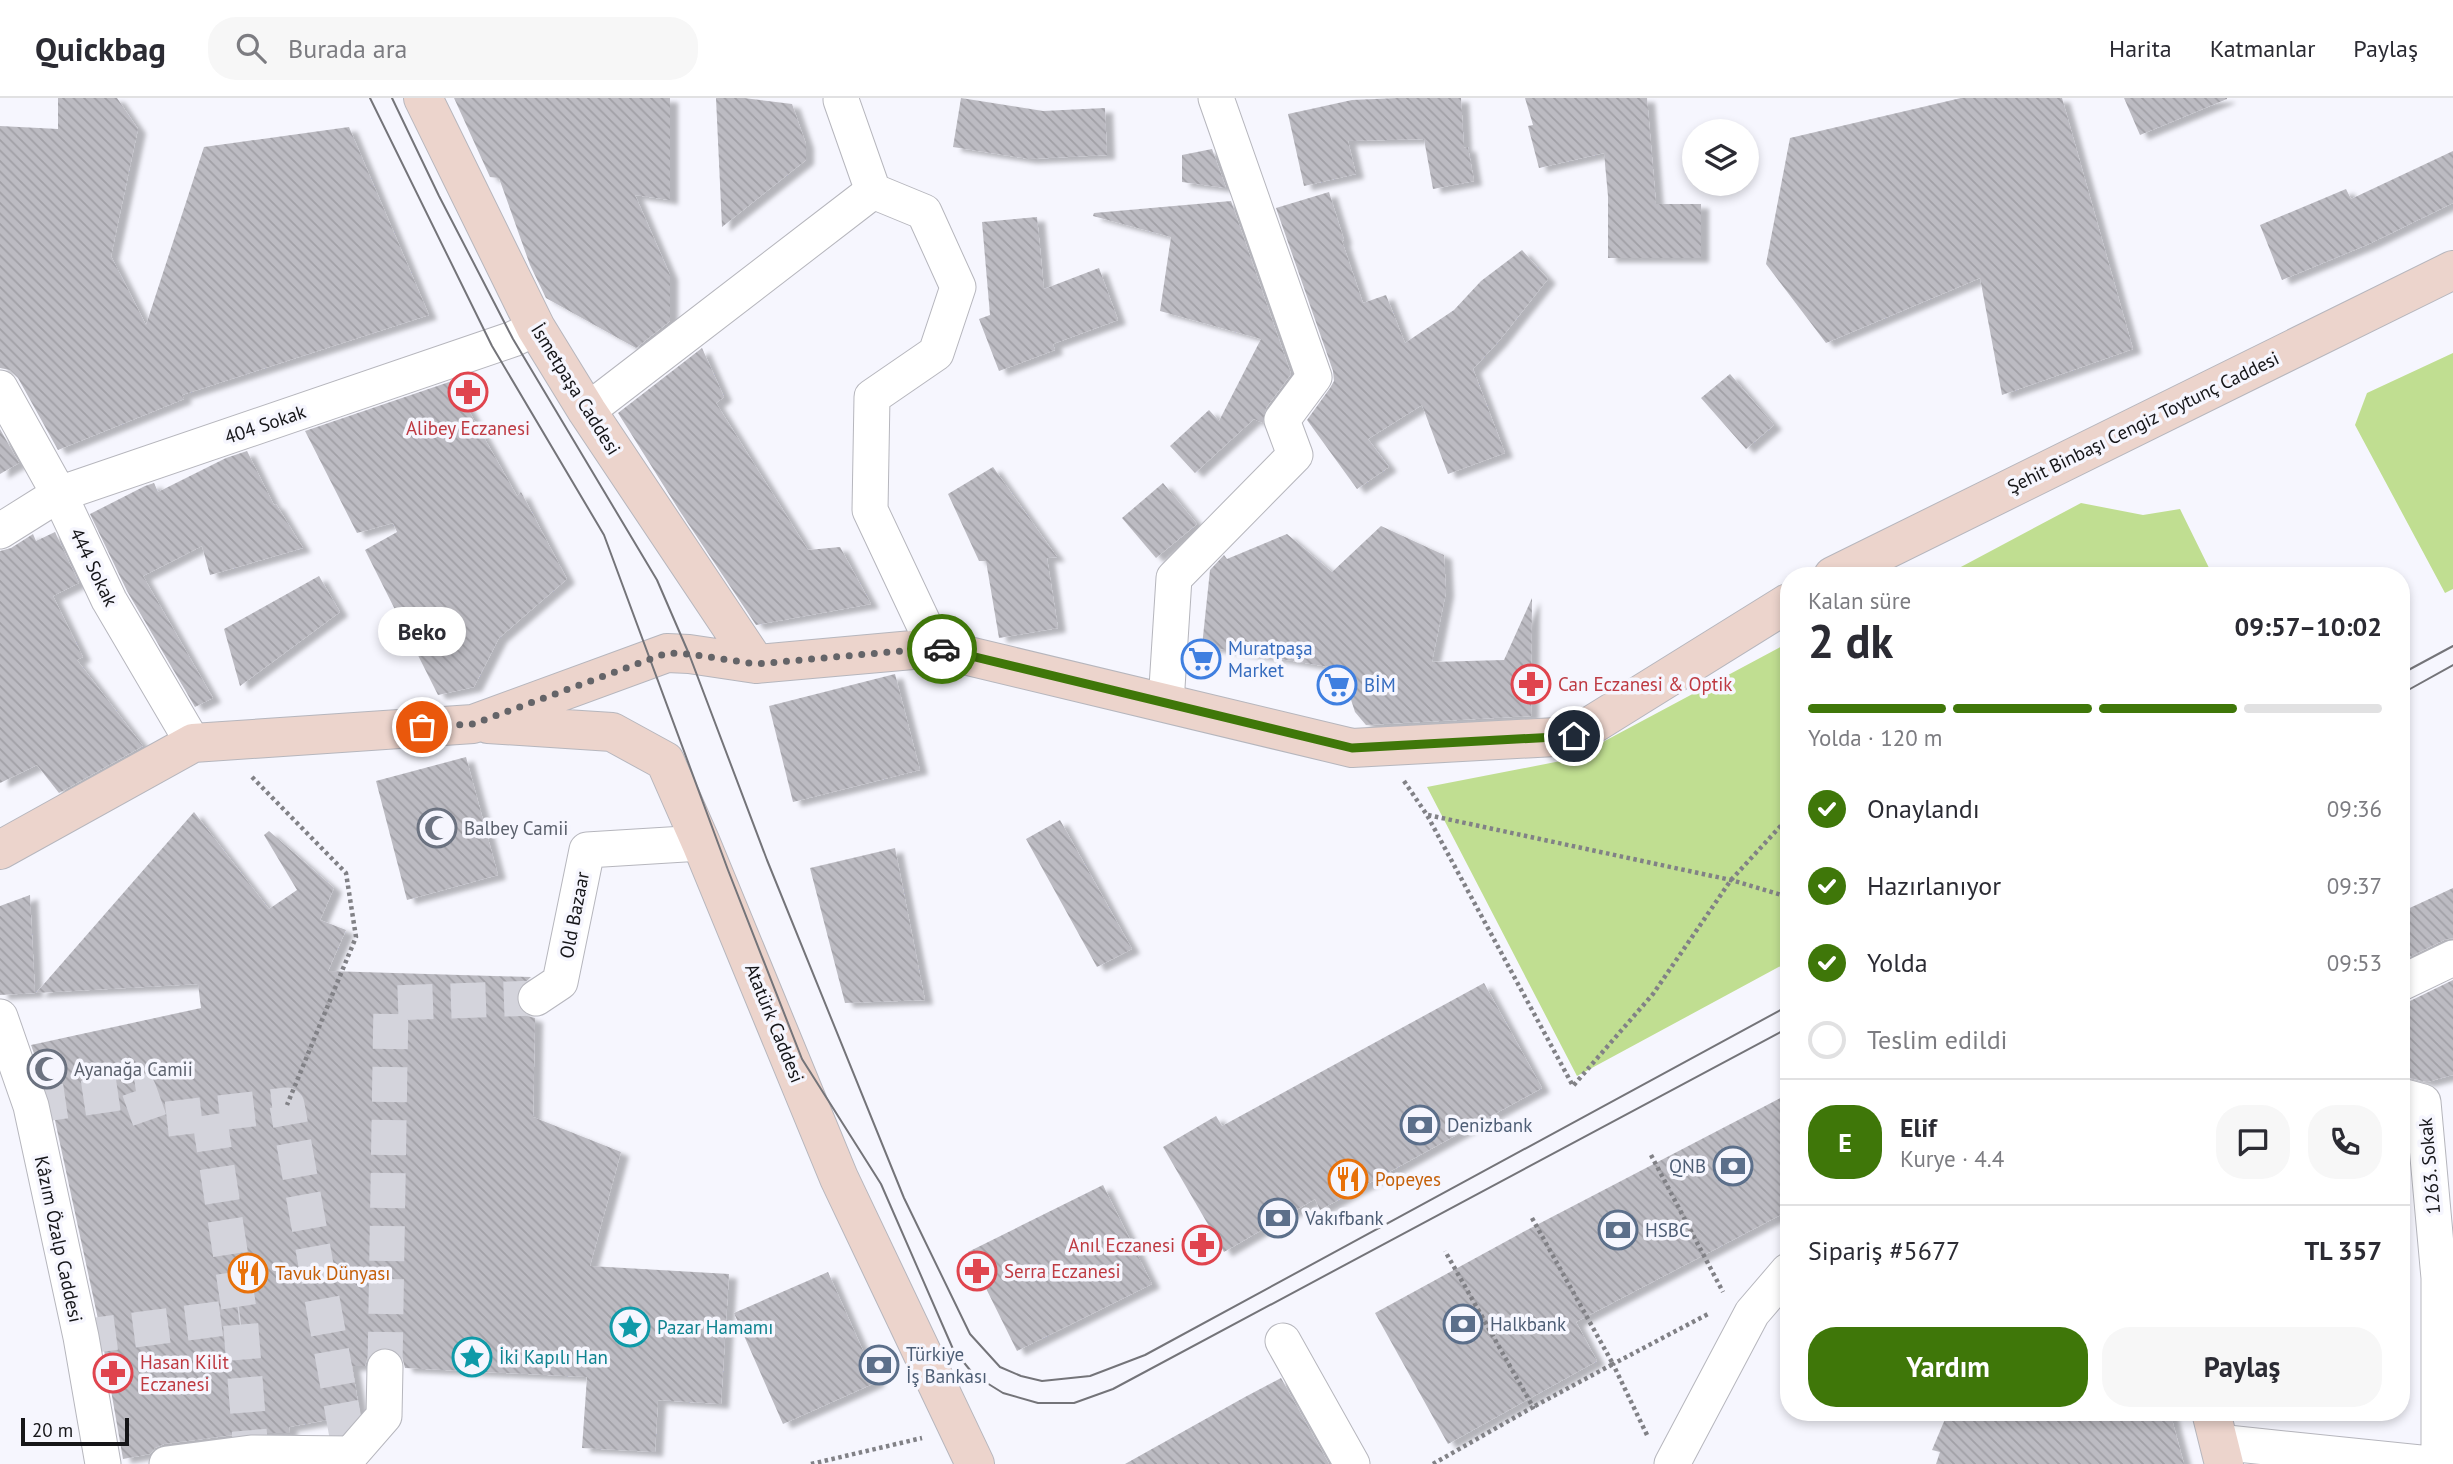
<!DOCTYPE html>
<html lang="tr">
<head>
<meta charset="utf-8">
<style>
	body { margin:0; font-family:"PT Sans",sans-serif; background:#f7f7f7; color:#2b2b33; height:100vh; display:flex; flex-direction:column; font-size:26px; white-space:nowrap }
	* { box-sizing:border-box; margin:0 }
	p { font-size:23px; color:#7c7c81 }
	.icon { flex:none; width:38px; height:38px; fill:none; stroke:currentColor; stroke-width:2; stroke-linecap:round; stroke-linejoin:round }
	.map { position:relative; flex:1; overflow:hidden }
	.side { position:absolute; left:1780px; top:469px; width:630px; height:854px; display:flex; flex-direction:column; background:#fff; border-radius:28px; box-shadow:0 4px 10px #0003 }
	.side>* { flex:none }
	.controls { position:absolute; left:1682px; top:21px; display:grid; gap:14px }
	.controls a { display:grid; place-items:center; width:77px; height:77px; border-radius:50%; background:#fff; box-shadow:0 4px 10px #0003; font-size:35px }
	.scale { position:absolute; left:21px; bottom:18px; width:108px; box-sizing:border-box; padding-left:7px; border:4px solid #151518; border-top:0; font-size:19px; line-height:24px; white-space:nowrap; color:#151518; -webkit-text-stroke:5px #f6f6fe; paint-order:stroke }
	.pin { position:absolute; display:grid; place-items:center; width:60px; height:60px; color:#fff; margin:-30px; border:4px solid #fff; border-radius:50%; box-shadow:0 2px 7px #0007 }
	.courier { position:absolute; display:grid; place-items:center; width:70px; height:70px; margin:-35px; border:5px solid #3f7709; border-radius:50%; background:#fff; color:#222; box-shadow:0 2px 9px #0007 }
	.bubble { position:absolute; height:49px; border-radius:24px; background:#fff; box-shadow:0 4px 10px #0003; font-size:23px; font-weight:600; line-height:49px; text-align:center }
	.headline em { font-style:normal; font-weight:600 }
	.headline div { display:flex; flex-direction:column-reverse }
	.headline { display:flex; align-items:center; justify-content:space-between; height:119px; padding:0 28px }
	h1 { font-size:46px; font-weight:600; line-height:52px }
	.bar { display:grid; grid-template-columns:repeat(4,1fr); gap:10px 7px; align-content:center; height:84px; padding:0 28px }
	.bar i { height:9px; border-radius:5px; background:#e1e1e2 }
	.bar .current { background:#3f7709 }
	.bar p { grid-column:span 4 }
	.line { display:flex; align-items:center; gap:18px; padding:0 28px; border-top:2px solid #e1e1e2 }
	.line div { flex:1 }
	.round { display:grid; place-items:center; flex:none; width:74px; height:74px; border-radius:28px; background:#f7f7f7 }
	ol { padding:0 28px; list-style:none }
	li { display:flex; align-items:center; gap:21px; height:77px }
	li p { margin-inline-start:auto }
	li .icon { padding:7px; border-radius:50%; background:#3f7709; color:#fff; stroke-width:4 }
	li:last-child { color:#7c7c81 }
	li i { width:38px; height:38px; border:4px solid #e1e1e2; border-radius:50% }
	.action { display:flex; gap:14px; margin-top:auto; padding:14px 28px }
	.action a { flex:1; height:80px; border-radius:28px; background:#3f7709; color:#fff; font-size:28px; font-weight:600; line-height:80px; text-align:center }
	.action a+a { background:#f7f7f7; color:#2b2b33 }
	header { display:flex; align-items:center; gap:42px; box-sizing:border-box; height:98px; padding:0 35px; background:#fff; border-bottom:2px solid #e1e1e2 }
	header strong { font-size:33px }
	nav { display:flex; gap:38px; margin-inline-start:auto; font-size:24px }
	.search { width:490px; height:63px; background:#f7f7f7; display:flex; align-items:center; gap:18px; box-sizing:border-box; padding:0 24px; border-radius:28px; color:#7c7c81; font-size:26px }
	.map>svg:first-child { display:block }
</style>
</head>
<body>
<header>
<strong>Quickbag</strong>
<div class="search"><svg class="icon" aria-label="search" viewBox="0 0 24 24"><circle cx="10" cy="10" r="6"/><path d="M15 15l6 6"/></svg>Burada ara</div>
<nav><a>Harita</a><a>Katmanlar</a><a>Paylaş</a></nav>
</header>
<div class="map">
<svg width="2453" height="1366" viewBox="0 0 2453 1366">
	<defs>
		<pattern id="building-back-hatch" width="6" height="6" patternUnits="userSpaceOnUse" patternTransform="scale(1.75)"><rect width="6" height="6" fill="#bcbbc2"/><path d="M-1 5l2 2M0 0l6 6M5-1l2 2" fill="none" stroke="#a1a0a6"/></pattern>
		<filter id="shadow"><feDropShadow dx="8" dy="4.5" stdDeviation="2" flood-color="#0004"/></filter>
	</defs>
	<rect width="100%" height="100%" fill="#f6f6fe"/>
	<path fill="#c0de91" d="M 2453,255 L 2453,491 L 2445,495 L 2355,327 L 2367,295 Z
		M 2081,405 L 2143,417 L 2180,411 L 2213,478 L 1944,478 Z
		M 1788,545 L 1788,864 L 1577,978 L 1427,689 L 1571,661 Z"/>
	<path fill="url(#building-back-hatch)" filter="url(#shadow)" d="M 58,0 L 117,0 L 138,31 L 111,158 L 146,227 L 204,49 L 349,29 L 429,217 L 182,297 L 184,301 L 58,352 L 18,280 L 10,272 L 0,270 L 0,28 L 58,31 Z
		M 454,0 L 670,0 L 670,102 L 635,97 L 670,177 L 670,223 L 636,250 L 546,200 L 530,167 L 499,80 L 490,79 Z
		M 716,0 L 744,0 L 792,6 L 806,46 L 806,62 L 722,129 Z
		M 961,0 L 1043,13 L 1105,10 L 1107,57 L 1029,61 L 953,49 Z
		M 1397,0 L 1461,0 L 1464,50 L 1468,49 L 1474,83 L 1433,91 L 1424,41 L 1348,43 L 1356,76 L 1304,88 L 1288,16 L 1352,2 Z
		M 1525,0 L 1647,0 L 1656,106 L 1701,106 L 1701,160 L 1608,160 L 1608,98 L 1604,55 L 1539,70 L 1528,28 L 1533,27 Z
		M 1961,0 L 2062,0 L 2133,251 L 2002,297 L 1980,180 L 1826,245 L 1766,166 L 1790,40 Z
		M 2124,0 L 2227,0 L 2227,1 L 2140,37 Z
		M 1212,51 L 1226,90 L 1182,84 L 1182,57 Z
		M 2453,53 L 2453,105 L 2369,146 L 2282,182 L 2260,127 L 2346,91 L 2351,101 Z
		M 1329,94 L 1344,142 L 1342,143 L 1363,205 L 1386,197 L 1405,245 L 1454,212 L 1481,183 L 1522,152 L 1548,181 L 1499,243 L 1473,271 L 1505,355 L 1448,376 L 1422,307 L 1368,341 L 1389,369 L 1357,391 L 1307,322 L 1330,290 L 1334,283 L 1333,273 L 1276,110 Z
		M 1231,103 L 1291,276 L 1266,310 L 1263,325 L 1254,321 L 1195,375 L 1170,348 L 1209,312 L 1219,323 L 1261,241 L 1160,213 L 1171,139 L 1093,118 L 1094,115 Z
		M 1037,119 L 1044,191 L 1099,170 L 1118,222 L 1053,246 L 1055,252 L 999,273 L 979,221 L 990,217 L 982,124 Z
		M 702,250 L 724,299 L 716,305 L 808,452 L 840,449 L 871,506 L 756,527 L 679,412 L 618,315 Z
		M 1730,276 L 1774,327 L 1746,351 L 1701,300 Z
		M 452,283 L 517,398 L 521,394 L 567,481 L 499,540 L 474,589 L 438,597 L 365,452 L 397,434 L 393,425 L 357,435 L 305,333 Z
		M 0,331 L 19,365 L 0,376 Z
		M 247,353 L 274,407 L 276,406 L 303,450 L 210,477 L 202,448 L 143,478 L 213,600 L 195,609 L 127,493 L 90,416 L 145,388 L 154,385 L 158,394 L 226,360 Z
		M 993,369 L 1057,459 L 1047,460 L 1058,530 L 999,540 L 986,463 L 979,463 L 948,396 Z
		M 1163,385 L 1197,426 L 1156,460 L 1122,420 Z
		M 1381,428 L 1444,457 L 1446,494 L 1432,564 L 1504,562 L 1532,500 L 1531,618 L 1366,627 L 1355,614 L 1341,571 L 1202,548 L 1210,472 L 1224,457 L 1227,461 L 1287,436 L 1332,474 Z
		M 55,434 L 79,485 L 53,498 L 83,559 L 77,562 L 143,648 L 59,695 L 37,667 L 0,685 L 0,453 L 11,450 L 33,436 L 36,443 Z
		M 319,478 L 340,514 L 240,588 L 224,531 Z
		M 895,576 L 920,672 L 793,704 L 769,608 Z
		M 466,659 L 498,777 L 407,802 L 376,683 Z
		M 194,714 L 269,811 L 297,792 L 264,737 L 269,733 L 334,790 L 320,822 L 346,832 L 328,873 L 531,879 L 518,891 L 516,901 L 520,912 L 527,918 L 535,920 L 533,1019 L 621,1054 L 590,1168 L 729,1176 L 721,1306 L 658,1302 L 655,1354 L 582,1350 L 587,1279 L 405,1270 L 402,1259 L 395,1252 L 385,1249 L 375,1252 L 368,1258 L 365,1268 L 352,1268 L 360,1316 L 289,1329 L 290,1335 L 249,1335 L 164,1346 L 155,1350 L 150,1356 L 123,1361 L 101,1235 L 51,1004 L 31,947 L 201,910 L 198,886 L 36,895 Z
		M 1060,722 L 1132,851 L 1097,869 L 1026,741 Z
		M 895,750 L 925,902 L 845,905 L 810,770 Z
		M 2453,790 L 2453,840 L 2444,842 L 2401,863 L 2401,814 Z
		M 30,797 L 35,895 L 0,897 L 0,808 Z
		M 2453,882 L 2453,977 L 2427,984 L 2401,978 L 2401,905 L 2410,903 Z
		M 1484,885 L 1542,990 L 1320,1112 L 1315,1101 L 1224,1154 L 1163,1049 L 1216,1018 L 1222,1028 Z
		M 1788,996 L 1788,1113 L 1576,1224 L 1597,1263 L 1448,1346 L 1375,1215 L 1525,1133 Z
		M 1103,1087 L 1152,1186 L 1017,1253 L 968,1154 Z
		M 828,1174 L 877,1284 L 783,1326 L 734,1215 Z
		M 1281,1280 L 1329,1366 L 1125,1366 L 1245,1299 Z
		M 1948,1314 L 2170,1314 L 2184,1366 L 1936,1366 L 1940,1354 L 1932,1352 Z"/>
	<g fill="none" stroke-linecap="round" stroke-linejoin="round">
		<path stroke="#d4d4dc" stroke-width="35" stroke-dasharray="35 18" stroke-linecap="butt" d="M 31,1008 L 139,992 L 150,1023 L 287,1007 L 352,1366
			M 209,1017 L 240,1218 L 251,1355
			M 81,1239 L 240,1218
			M 385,1269 L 391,905 L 536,900"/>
		<defs>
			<path id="street" d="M 841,2 L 873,93 L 924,114 L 958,189 L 936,255 L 872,299 L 870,412 L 935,550
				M 0,290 L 59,396 L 109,502 L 193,645
				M 587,313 L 873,93
				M 0,433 L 59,396 L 513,241 L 536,230
				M 1166,605 L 1174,480 L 1295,357 L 1282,322 L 1314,279 L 1216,0
				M 2401,885 L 2453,860
				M 536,900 L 560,884 L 587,752 L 701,745
				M 0,919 L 31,1008 L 81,1239 L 103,1366
				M 2401,998 L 2423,1004 L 2439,1180 L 2439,1366
				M 1283,1243 L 1352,1366
				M 2218,1344 L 2430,1366
				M 167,1366 L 251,1355 L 351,1356 L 384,1318 L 385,1269
				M 1672,1366 L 1752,1215 L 1788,1173"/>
			<path id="secondary" d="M 423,0 L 536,230 L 587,313 L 756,566
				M 1833,478 L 2453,172
				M 488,626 L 612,634 L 665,663 L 701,745 L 839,1080 L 975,1366
				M 0,752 L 193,645 L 473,626 L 667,555 L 689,556 L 756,566 L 935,550 L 1352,650 L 1574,638 L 1788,505
				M 2211,1314 L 2224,1366"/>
		</defs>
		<use href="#street" stroke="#b6b6bd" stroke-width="37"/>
		<use href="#secondary" stroke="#b6b6bd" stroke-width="40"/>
		<path stroke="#818186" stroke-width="4.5" stroke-dasharray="3.5 3.5" stroke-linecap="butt" d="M 252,679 L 346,775 L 356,839 L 287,1007
			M 1404,683 L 1427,717 L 1573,988 L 1653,896 L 1731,782 L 1788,720
			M 1428,717 L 1731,782 L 1788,799
			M 1651,1057 L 1723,1194
			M 1532,1120 L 1613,1266 L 1533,1309
			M 1647,1337 L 1613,1266 L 1710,1215
			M 811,1366 L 922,1340
			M 1433,1366 L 1533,1309 L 1445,1153"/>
		<use href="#street" stroke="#fff" stroke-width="35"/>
		<use href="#secondary" stroke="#ecd4cc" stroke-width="38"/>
		<path stroke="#747479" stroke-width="2" d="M 370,0 L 492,248 L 604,437 L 728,772 L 802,961 L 881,1086 L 953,1251 L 974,1277 L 1003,1295 L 1038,1305 L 1074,1305 L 1113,1291 L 1788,930
			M 392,0 L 439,98 L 513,241 L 657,482 L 689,556 L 767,762 L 904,1100 L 970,1236 L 1000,1269 L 1021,1278 L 1042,1283 L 1090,1278 L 1145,1257 L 1788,908
			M 2401,576 L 2453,548
			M 2401,596 L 2453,567"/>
	</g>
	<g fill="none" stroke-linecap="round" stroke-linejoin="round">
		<path stroke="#646468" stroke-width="7" stroke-dasharray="0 12.6" d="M 422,629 L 473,626 L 667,555 L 689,556 L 756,566 L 936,550 L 942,551"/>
		<path stroke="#3f7709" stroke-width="9" d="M 942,551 L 1352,650 L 1574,638"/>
	</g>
	<defs>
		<symbol id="pharmacy-ring" viewBox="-11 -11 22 22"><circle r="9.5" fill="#f6f6fe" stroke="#e0444e" stroke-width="1.5"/><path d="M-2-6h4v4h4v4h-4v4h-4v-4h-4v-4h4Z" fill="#e0444e"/></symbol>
		<symbol id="supermarket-ring" viewBox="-11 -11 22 22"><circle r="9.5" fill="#f6f6fe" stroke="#3f7fe0" stroke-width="1.5"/><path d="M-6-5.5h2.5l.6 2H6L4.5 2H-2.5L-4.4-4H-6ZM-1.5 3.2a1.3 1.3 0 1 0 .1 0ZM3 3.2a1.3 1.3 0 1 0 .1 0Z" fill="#3f7fe0"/></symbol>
		<symbol id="mosque-ring" viewBox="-11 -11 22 22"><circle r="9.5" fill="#f6f6fe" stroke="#6b7280" stroke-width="1.5"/><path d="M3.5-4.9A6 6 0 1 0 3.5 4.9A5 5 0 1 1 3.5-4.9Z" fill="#6b7280"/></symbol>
		<symbol id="bank-ring" viewBox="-11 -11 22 22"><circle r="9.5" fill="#f6f6fe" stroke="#5c6f8a" stroke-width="1.5"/><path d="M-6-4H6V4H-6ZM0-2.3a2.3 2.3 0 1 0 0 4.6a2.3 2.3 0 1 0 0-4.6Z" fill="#5c6f8a"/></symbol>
		<symbol id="restaurant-ring" viewBox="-11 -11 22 22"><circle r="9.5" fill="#f6f6fe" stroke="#e8710a" stroke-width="1.5"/><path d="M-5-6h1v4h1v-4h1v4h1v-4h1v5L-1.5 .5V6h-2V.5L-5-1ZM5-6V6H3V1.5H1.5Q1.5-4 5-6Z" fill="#e8710a"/></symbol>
		<symbol id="sight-ring" viewBox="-11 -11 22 22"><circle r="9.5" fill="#f6f6fe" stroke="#0f9aa8" stroke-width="1.5"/><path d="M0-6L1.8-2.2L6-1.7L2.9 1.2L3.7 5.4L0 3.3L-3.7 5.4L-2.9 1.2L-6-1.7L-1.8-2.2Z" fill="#0f9aa8"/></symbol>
	</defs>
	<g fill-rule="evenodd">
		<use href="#pharmacy-ring" x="446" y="272" width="44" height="44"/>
		<use href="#supermarket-ring" x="1179" y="539" width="44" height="44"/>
		<use href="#pharmacy-ring" x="1509" y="564" width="44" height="44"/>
		<use href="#supermarket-ring" x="1315" y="565" width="44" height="44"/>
		<use href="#mosque-ring" x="415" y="708" width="44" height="44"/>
		<use href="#mosque-ring" x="25" y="949" width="44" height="44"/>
		<use href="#bank-ring" x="1398" y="1005" width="44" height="44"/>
		<use href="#bank-ring" x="1711" y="1046" width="44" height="44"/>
		<use href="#restaurant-ring" x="1326" y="1059" width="44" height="44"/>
		<use href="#bank-ring" x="1256" y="1098" width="44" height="44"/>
		<use href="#bank-ring" x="1596" y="1110" width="44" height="44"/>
		<use href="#pharmacy-ring" x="1180" y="1125" width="44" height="44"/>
		<use href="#pharmacy-ring" x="955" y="1151" width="44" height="44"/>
		<use href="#restaurant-ring" x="226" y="1153" width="44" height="44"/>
		<use href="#bank-ring" x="1441" y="1204" width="44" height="44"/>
		<use href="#sight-ring" x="608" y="1207" width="44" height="44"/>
		<use href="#sight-ring" x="450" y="1237" width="44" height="44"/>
		<use href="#bank-ring" x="857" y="1245" width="44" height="44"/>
		<use href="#pharmacy-ring" x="91" y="1253" width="44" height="44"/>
	</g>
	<g text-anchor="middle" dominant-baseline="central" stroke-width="7" stroke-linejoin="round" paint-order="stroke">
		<g font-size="19" fill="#151518" stroke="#f6f6fe">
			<text transform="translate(576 291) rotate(58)">İsmetpaşa Caddesi</text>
			<text transform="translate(2143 324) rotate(-26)">Şehit Binbaşı Cengiz Toytunç Caddesi</text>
			<text transform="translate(265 326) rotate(-19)">404 Sokak</text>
			<text transform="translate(94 469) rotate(64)">444 Sokak</text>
			<text transform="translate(574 817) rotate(-79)">Old Bazaar</text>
			<text transform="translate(775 925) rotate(68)">Atatürk Caddesi</text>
			<text transform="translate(2429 1068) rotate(-95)">1263. Sokak</text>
			<text transform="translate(59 1141) rotate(78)">Kâzım Özalp Caddesi</text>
		</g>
		<g font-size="19" fill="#be3a42" stroke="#f6f6fe" text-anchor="start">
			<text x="468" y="330" text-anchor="middle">Alibey Eczanesi</text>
			<text x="1558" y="586">Can Eczanesi &amp; Optik</text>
			<text x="1175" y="1147" text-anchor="end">Anıl Eczanesi</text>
			<text x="1004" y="1173">Serra Eczanesi</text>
			<text x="140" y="1264">Hasan Kilit<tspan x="140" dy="22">Eczanesi</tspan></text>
		</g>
		<g font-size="19" fill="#366cbe" stroke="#f6f6fe" text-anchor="start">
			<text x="1228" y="550">Muratpaşa<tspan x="1228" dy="22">Market</tspan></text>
			<text x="1364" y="587">BİM</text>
		</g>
		<g font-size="19" fill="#5b616d" stroke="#f6f6fe" text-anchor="start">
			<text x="464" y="730">Balbey Camii</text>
			<text x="74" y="971">Ayanağa Camii</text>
		</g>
		<g font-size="19" fill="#4e5e75" stroke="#f6f6fe" text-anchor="start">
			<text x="1447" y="1027">Denizbank</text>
			<text x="1706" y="1068" text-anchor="end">QNB</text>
			<text x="1305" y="1120">Vakıfbank</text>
			<text x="1645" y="1132">HSBC</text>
			<text x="1490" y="1226">Halkbank</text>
			<text x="906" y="1256">Türkiye<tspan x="906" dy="22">İş Bankası</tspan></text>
		</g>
		<g font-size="19" fill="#c56008" stroke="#f6f6fe" text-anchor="start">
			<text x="1375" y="1081">Popeyes</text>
			<text x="275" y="1175">Tavuk Dünyası</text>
		</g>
		<g font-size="19" fill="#0d838f" stroke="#f6f6fe" text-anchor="start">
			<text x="657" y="1229">Pazar Hamamı</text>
			<text x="499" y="1259">İki Kapılı Han</text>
		</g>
	</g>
</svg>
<div class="controls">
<a><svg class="icon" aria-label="layers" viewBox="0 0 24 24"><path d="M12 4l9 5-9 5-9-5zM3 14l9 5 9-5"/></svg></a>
</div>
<div class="scale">20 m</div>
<div class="pin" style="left:422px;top:629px;background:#ea580c"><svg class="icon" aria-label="bag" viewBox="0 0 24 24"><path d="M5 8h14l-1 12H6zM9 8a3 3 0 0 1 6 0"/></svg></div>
<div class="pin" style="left:1574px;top:638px;background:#1f2937"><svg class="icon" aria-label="home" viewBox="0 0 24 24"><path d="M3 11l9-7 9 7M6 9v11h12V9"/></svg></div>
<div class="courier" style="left:942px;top:551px"><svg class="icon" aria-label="car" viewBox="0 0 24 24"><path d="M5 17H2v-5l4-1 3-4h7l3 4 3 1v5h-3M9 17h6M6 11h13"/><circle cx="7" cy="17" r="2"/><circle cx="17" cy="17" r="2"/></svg></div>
<div class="bubble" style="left:378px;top:509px;width:88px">Beko</div>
<section class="side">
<div class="headline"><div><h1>2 dk</h1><p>Kalan süre</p></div><em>09:57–10:02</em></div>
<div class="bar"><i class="current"></i><i class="current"></i><i class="current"></i><i></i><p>Yolda · 120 m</p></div>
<ol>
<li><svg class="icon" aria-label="check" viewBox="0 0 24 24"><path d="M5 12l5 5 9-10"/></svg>Onaylandı<p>09:36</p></li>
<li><svg class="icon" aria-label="check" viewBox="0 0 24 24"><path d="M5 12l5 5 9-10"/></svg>Hazırlanıyor<p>09:37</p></li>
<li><svg class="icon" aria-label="check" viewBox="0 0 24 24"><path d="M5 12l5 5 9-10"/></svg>Yolda<p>09:53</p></li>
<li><i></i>Teslim edildi</li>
</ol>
<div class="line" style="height:126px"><b class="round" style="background:#3f7709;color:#fff">E</b><div><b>Elif</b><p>Kurye · 4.4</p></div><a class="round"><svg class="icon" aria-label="chat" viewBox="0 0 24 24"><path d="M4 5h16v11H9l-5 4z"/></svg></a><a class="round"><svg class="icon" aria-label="phone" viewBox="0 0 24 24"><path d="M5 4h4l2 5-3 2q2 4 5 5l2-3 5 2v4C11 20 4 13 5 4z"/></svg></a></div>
<div class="line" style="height:91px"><div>Sipariş #5677</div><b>TL 357</b></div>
<div class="action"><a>Yardım</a><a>Paylaş</a></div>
</section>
</div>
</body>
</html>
